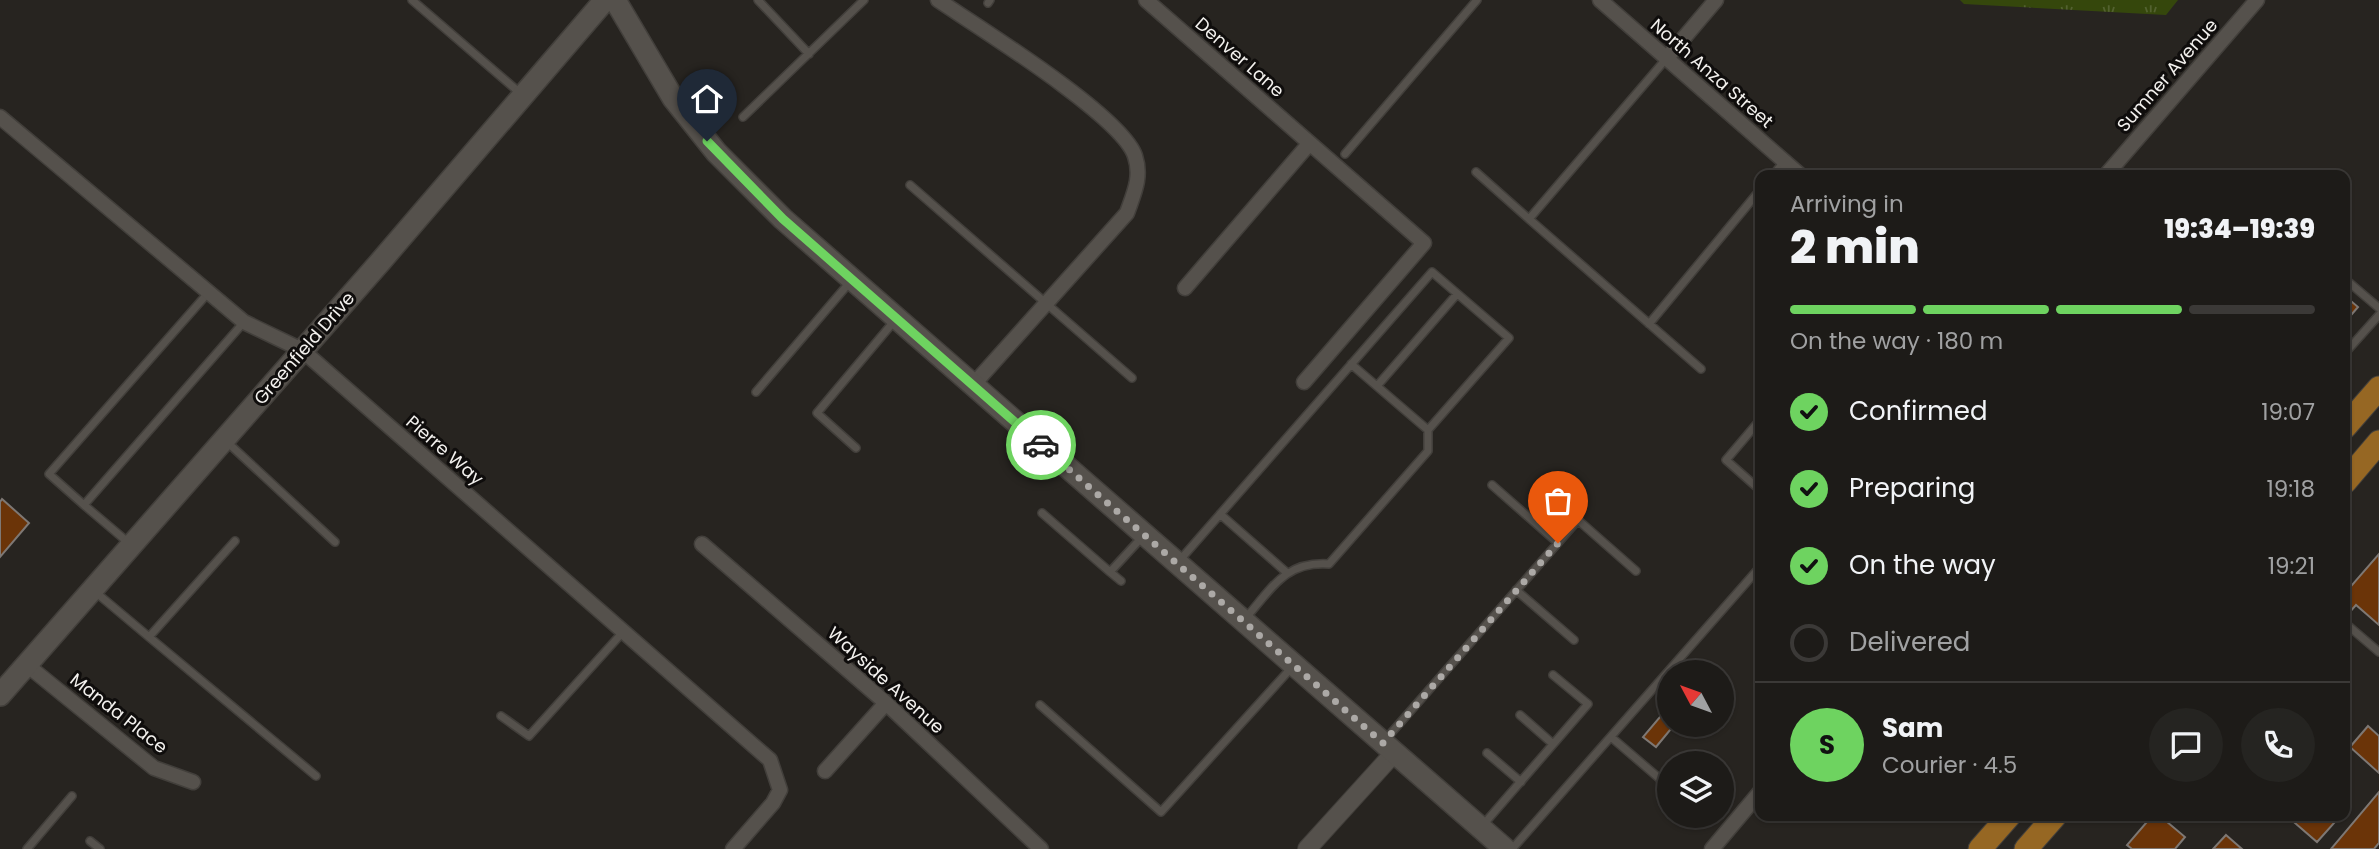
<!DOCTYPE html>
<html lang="en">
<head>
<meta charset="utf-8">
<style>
	body { margin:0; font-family:Poppins,sans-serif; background:#252421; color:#f1f3f6; height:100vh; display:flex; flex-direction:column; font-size:26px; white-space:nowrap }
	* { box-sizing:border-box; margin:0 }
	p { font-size:23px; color:#a0a1a2 }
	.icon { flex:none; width:38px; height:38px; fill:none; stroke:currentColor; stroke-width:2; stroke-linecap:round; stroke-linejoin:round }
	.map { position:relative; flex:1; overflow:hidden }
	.sheet { position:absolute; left:1755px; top:170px; width:595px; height:651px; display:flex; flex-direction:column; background:#1d1b18; border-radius:14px; box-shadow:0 2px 5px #0004,0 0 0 2px #3b3937 }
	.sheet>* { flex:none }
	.needle { width:46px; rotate:311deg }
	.buttons { position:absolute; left:1657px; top:660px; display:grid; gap:14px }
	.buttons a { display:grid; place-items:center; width:77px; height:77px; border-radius:50%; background:#1d1b18; box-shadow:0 2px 5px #0004,0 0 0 2px #3b3937; font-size:35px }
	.pin { position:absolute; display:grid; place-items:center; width:60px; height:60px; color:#fff; margin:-72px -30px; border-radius:50% 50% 50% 0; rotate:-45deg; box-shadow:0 0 7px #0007 }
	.pin .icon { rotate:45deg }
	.courier { position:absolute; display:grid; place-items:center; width:70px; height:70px; margin:-35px; border:5px solid #6ed360; border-radius:50%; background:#fff; color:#222; box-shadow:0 2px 9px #0007 }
	.head em { font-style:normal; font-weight:800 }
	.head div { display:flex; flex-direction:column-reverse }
	.head { display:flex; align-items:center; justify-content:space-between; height:119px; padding:0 35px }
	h1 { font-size:46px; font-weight:800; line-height:52px }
	.bar { display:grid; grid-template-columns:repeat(4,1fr); gap:10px 7px; align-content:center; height:84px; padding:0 35px }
	.bar i { height:9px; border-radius:5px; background:#3b3937 }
	.bar .active { background:#6ed360 }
	.bar p { grid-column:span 4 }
	.line { display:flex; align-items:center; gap:18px; padding:0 35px; border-top:2px solid #3b3937 }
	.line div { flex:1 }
	.round { display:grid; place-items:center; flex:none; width:74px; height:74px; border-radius:37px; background:#252421 }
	ol { padding:0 35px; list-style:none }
	li { display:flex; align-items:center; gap:21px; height:77px }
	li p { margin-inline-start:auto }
	li .icon { padding:7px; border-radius:50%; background:#6ed360; color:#111; stroke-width:4 }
	li:last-child { color:#a0a1a2 }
	li i { width:38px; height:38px; border:4px solid #3b3937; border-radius:50% }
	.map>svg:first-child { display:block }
</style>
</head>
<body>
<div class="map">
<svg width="2379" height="849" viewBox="0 0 2379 849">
	<defs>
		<pattern id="grass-tufts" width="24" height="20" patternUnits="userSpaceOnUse" patternTransform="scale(1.75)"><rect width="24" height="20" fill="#35470c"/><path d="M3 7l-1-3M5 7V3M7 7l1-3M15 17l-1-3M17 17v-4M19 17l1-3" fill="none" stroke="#536230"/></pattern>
	</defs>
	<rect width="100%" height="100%" fill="#272420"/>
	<path fill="url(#grass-tufts)" d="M 1960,0 L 2178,0 L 2166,15 L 1964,4 Z"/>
	<path fill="#6b3408" stroke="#7e7874" stroke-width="2" d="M 2345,296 L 2358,307 L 2345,322 Z
		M 2,499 L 29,523 L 0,557 L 0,502 Z
		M 2379,554 L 2379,625 L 2356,605 L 2349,613 L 2345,610 L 2345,593 Z
		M 1665,711 L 1670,714 L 1670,724 L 1675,724 L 1656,747 L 1643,737 Z
		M 2368,726 L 2379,736 L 2379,773 L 2350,747 Z
		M 2379,792 L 2379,843 L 2374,849 L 2331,849 Z
		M 2152,816 L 2160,816 L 2185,837 L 2175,849 L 2132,849 L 2127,845 Z
		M 2327,816 L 2335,822 L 2317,842 L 2288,817 Z
		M 2226,835 L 2242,849 L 2213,849 Z"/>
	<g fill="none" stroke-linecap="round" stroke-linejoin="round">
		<defs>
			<path id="service" d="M 412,0 L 520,93
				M 758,0 L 809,54
				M 988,3 L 990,0
				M 743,117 L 864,0
				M 1345,154 L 1477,0
				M 1476,172 L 1529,219 L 1666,59
				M 1773,175 L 1784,162
				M 910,185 L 1132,378
				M 1529,219 L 1701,369
				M 2345,279 L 2379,308
				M 1649,324 L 1760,190
				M 2345,353 L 2379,315
				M 1351,364 L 1428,430
				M 1377,386 L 1457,294
				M 756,392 L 850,282
				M 1760,420 L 1726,460 L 1760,490
				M 227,442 L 335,542
				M 856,448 L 817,413 L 896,319
				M 1492,485 L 1558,543
				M 84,505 L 49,474 L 208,293
				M 1042,513 L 1110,572
				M 1220,514 L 1286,572
				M 130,544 L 84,505 L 244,322
				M 1180,560 L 1432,272 L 1509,338 L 1428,430 L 1428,451 L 1329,564 C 1285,561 1272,588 1245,619
				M 1121,581 L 1110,572 L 1144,535
				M 93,590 L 149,637 L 235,541
				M 1516,590 L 1574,640
				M 2345,623 L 2379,652
				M 149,637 L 316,776
				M 1676,663 L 1686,672
				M 1722,703 L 1724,705
				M 1040,705 L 1161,812 L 1293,666
				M 1520,715 L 1553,744
				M 501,716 L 529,736 L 623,632
				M 1611,737 L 1660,779
				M 1385,740 L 1578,520 L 1636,571
				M 1487,753 L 1521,782
				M 1483,825 L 1588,704 L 1553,675
				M 90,841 L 100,849
				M 27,849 L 72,796
				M 1512,849 L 1760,567"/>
			<path id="minor" d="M 938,0 C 978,27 1122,116 1135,156 C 1142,177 1134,193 1127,213 L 973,385
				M 1146,0 L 1424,243 L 1304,382
				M 1600,0 L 1800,175
				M 1666,59 L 1716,0
				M 0,117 L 244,322 L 302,350 L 770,760 L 780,790 L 773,803 L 733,849
				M 2106,175 L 2257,0
				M 1185,288 L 1309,144
				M 702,544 L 886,703 L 1041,849
				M 27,665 L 154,768 L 193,782
				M 825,771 L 886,703
				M 1712,849 L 1760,792"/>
			<path id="tertiary" d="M 1307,849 L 1394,753"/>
			<path id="secondary" d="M 615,0 L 673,98 L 716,152 L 783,219 L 1505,849
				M 0,695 L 381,261 L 605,0"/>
			<path id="primary" d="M 2345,427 L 2379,388
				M 2345,482 L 2379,442
				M 1980,849 L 2009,816
				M 2026,849 L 2055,816"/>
		</defs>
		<use href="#service" stroke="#423f3b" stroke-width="10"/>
		<use href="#minor" stroke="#423f3b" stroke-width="17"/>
		<use href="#tertiary" stroke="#423f3b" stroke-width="20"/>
		<use href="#secondary" stroke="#423f3b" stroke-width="24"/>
		<use href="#primary" stroke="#423f3b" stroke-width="25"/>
		<use href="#service" stroke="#55514c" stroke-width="7"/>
		<use href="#minor" stroke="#55514c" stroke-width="14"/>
		<use href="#tertiary" stroke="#55514c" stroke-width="18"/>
		<use href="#secondary" stroke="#55514c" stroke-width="21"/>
		<use href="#primary" stroke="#966723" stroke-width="23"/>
	</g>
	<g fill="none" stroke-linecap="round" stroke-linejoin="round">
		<path stroke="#aca9a6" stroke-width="7" stroke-dasharray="0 12.6" d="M 1041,445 L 1383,743 L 1558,543"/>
		<path stroke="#6ed360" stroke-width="9" d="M 707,141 L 783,219 L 1041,445"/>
	</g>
	<g text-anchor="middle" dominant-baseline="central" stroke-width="6" stroke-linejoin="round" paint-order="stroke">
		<g font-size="18" fill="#f3f1ee" stroke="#0f0d0c">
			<text transform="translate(1240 57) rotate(41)">Denver Lane</text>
			<text transform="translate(1712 73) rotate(41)">North Anza Street</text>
			<text transform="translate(2167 75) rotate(-49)">Sumner Avenue</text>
			<text transform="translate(304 348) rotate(-49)">Greenfield Drive</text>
			<text transform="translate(445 450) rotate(41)">Pierre Way</text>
			<text transform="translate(886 680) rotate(42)">Wayside Avenue</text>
			<text transform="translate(119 713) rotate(38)">Manda Place</text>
		</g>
	</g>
</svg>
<div class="buttons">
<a><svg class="needle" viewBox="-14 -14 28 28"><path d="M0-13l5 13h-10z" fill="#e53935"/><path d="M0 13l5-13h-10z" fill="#a0a1a2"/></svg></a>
<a><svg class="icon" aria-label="layers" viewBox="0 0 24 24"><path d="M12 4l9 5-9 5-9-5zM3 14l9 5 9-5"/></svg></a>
</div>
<div class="pin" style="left:1558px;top:543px;background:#ea580c"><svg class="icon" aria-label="bag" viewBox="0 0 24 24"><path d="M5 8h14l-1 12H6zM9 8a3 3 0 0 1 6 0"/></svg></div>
<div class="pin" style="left:707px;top:141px;background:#1f2937"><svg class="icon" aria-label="home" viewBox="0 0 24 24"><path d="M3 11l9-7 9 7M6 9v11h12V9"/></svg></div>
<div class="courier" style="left:1041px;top:445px"><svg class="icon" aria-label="car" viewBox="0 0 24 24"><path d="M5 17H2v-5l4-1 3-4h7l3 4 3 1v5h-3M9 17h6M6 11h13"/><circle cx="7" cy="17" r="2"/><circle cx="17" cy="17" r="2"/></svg></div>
<section class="sheet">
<div class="head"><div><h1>2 min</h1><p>Arriving in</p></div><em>19:34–19:39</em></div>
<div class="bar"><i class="active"></i><i class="active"></i><i class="active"></i><i></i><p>On the way · 180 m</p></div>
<ol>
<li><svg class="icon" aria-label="check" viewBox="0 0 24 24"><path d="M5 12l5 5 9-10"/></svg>Confirmed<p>19:07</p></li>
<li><svg class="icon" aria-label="check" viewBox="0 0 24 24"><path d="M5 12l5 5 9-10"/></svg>Preparing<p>19:18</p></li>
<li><svg class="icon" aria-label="check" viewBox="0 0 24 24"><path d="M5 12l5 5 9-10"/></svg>On the way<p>19:21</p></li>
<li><i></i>Delivered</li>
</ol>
<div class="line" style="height:126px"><b class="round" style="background:#6ed360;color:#111">S</b><div><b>Sam</b><p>Courier · 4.5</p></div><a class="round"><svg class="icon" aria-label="chat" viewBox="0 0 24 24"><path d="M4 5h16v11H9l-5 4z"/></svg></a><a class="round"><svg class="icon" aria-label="phone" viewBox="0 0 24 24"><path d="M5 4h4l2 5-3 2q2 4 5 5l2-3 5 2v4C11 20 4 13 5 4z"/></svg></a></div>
</section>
</div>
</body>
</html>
